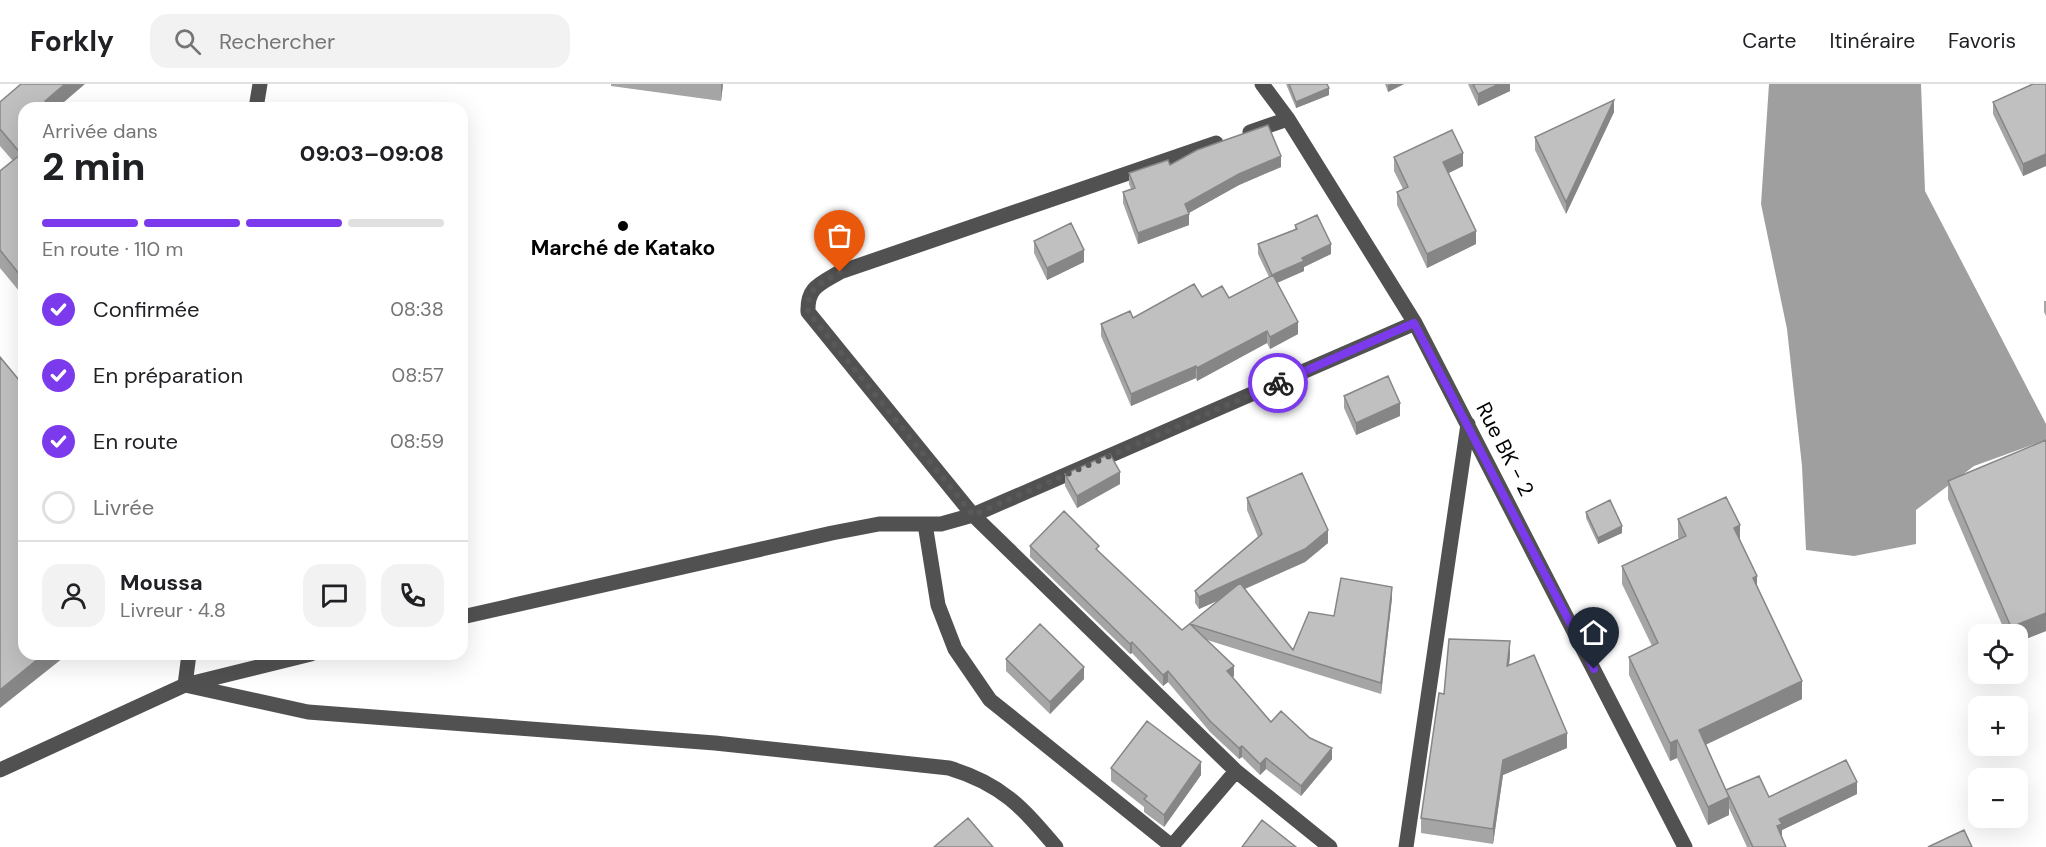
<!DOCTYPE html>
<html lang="fr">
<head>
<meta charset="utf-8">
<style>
	body { margin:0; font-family:"DM Sans",sans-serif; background:#f2f2f2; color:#202124; height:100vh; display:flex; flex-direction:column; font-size:22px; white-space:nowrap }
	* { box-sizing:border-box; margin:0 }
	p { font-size:20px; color:#757577 }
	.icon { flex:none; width:33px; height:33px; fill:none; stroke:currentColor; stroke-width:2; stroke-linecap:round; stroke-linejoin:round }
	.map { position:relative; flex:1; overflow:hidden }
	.details { position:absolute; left:18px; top:18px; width:450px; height:558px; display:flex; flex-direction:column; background:#fff; border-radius:18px; box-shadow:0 6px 24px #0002 }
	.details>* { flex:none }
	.buttons { position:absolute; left:1968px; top:540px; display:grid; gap:12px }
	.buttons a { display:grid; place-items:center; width:60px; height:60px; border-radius:12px; background:#fff; box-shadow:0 6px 24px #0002; font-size:30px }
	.pin { position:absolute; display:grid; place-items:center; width:51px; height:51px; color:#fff; margin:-62px -26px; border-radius:50% 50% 50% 0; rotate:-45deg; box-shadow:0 0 6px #0007 }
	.pin .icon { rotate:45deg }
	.courier { position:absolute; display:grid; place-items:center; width:60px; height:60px; margin:-30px; border:4px solid #7c3aed; border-radius:50%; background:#fff; color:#222; box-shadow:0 2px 8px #0007 }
	.summary em { font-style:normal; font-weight:800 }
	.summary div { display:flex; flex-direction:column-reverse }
	.summary { display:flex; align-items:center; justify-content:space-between; height:102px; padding:0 24px }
	h1 { font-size:39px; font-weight:800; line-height:45px }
	.bar { display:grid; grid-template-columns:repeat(4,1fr); gap:9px 6px; align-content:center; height:72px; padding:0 24px }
	.bar i { height:8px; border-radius:4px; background:#e0e0e0 }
	.bar .selected { background:#7c3aed }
	.bar p { grid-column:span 4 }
	.line { display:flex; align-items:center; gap:15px; padding:0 24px; border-top:2px solid #e0e0e0 }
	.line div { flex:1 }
	.round { display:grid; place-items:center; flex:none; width:63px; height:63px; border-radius:18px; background:#f2f2f2 }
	ol { padding:0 24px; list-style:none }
	li { display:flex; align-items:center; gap:18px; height:66px }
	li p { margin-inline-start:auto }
	li .icon { padding:6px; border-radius:50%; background:#7c3aed; color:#fff; stroke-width:4 }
	li:last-child { color:#757577 }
	li i { width:33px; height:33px; border:3px solid #e0e0e0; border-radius:50% }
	header { display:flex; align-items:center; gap:36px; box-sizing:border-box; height:84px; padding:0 30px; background:#fff; border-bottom:2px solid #e0e0e0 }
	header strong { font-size:28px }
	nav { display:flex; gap:33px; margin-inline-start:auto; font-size:21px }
	.search { width:420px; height:54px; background:#f2f2f2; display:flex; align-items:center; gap:15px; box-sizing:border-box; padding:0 21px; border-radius:18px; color:#757577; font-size:22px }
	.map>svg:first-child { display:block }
</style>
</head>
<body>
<header>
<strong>Forkly</strong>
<div class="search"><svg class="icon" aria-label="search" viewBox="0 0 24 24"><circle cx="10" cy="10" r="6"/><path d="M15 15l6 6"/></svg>Rechercher</div>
<nav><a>Carte</a><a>Itinéraire</a><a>Favoris</a></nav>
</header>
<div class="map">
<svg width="2046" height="763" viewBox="0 0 2046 763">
	<rect width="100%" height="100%" fill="#fff"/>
	<path fill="#9f9f9f" d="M 1769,0 L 1921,0 L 1925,107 L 2046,340 L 2046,356 L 1974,382 L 1916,426 L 1916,460 L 1854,472 L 1806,466 L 1802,382 L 1787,245 L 1761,120 Z"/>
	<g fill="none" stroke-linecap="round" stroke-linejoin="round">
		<path stroke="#515151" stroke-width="15" d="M 1262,0 L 1288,35 L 1415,239 L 1685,763
			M 256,24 L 260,0
			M 1250,48 L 1288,35
			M 1216,59 L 840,188 C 820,200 807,203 808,228 L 973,431 L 1236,687 L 1330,763
			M 925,440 L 938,521 L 955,565 L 990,616 L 1173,763
			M 462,533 L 832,449 L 879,440 L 941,440 L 973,431 L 1415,239
			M 185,601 L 308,628 L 715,659 L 949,684 C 1002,700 1022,723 1056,763
			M 185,601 L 189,570
			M 0,686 L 185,601 L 311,570
			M 1171,763 L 1236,687
			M 1406,763 L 1468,340"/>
	</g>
	<path fill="#a5a5a5" d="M 611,0 L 723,0 L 721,17 L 611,2 Z
		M 1286,0 L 1327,0 L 1329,11 L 1296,24 Z
		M 1385,0 L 1404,0 L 1388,8 Z
		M 1468,0 L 1510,0 L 1510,7 L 1478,22 Z
		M 2046,0 L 2046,82 L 2023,92 L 1993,30 L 1993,18 Z
		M 0,18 L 24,24 L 24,213 L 0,184 L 0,87 L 13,77 L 0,62 Z
		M 1614,28 L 1566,130 L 1535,66 L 1535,53 Z
		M 1394,73 L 1463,82 L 1448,89 L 1476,160 L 1427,184 L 1397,121 L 1397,108 L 1403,105 L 1394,87 Z
		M 1170,81 L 1281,83 L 1239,101 L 1189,129 L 1189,141 L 1138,160 L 1123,119 L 1123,108 L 1131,105 L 1129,100 L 1129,89 Z
		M 1295,141 L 1331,170 L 1304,183 L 1304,187 L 1277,199 L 1298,250 L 1270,265 L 1267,259 L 1197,297 L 1196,294 L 1131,322 L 1101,252 L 1101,240 L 1133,234 L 1202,213 L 1229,214 L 1269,193 L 1258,170 L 1258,160 L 1295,145 Z
		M 1034,157 L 1084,178 L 1047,196 L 1034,169 Z
		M 2044,217 L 2046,217 L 2046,232 L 2044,228 Z
		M 1344,312 L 1400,332 L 1356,351 L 1344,324 Z
		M 2046,356 L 2046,547 L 2018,558 L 2018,550 L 2006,550 L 1948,415 L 1948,397 Z
		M 1065,390 L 1120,400 L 1077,424 L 1065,402 Z
		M 1247,414 L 1328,459 L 1305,478 L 1245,505 L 1293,566 L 1334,532 L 1392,514 L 1381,610 L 1207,556 L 1234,592 L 1233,593 L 1271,638 L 1332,675 L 1301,712 L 1266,685 L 1260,691 L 1242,673 L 1239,675 L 1210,648 L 1168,598 L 1163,602 L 1132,569 L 1130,570 L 1030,473 L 1030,462 L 1099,469 L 1182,546 L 1219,516 L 1199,525 L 1195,519 L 1195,507 L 1258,453 L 1247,426 Z
		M 1586,428 L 1622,449 L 1598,460 L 1586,434 Z
		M 1678,435 L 1740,456 L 1757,501 L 1802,615 L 1706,660 L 1726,707 L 1769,713 L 1857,710 L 1782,746 L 1781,752 L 1786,763 L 1747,763 L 1729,724 L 1729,731 L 1708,741 L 1677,674 L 1670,677 L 1629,591 L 1629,573 L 1652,562 L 1622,500 L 1622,482 L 1679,455 L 1678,453 Z
		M 1510,572 L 1509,581 L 1567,664 L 1503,691 L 1493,760 L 1421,749 L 1421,734 L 1444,610 Z
		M 1006,575 L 1084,595 L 1050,630 L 1006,587 Z
		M 1111,684 L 1201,691 L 1164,743 L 1144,728 L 1144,723 L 1111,697 Z"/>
	<path fill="#868686" d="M 65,0 L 85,0 L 57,24 L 45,24 L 45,17 Z
		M 721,0 L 723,0 L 721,17 Z
		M 1391,0 L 1404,0 L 1388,8 L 1388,1 Z
		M 1499,0 L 1510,0 L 1510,7 L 1478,22 L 1478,10 Z
		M 1329,4 L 1329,11 L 1296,24 L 1296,18 Z
		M 1614,16 L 1614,28 L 1566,130 L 1566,118 Z
		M 1463,69 L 1463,82 L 1443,92 L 1443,78 Z
		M 2046,70 L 2046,82 L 2023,92 L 2023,80 Z
		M 1281,72 L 1281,83 L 1239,101 L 1185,131 L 1185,120 L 1239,90 Z
		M 1189,130 L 1189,141 L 1138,160 L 1138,149 Z
		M 1476,147 L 1476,160 L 1427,184 L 1427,170 Z
		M 1331,160 L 1331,170 L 1304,183 L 1304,187 L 1272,201 L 1272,191 L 1302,174 Z
		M 1084,166 L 1084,178 L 1047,196 L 1047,184 Z
		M 1298,238 L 1298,250 L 1270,265 L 1270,253 Z
		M 1267,247 L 1267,259 L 1197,297 L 1197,284 Z
		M 1196,282 L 1196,294 L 1131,322 L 1131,310 Z
		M 1400,319 L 1400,332 L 1356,351 L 1356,339 Z
		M 1120,388 L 1120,400 L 1077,424 L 1077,412 Z
		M 1740,441 L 1740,459 L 1734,444 Z
		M 1622,442 L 1622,449 L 1598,460 L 1598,454 Z
		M 1328,446 L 1328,459 L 1305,478 L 1199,525 L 1199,513 Z
		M 1757,492 L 1757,510 L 1753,494 Z
		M 1392,503 L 1392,514 L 1381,610 L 1381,599 Z
		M 2046,529 L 2046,547 L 2018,558 L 2018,550 L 2011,550 L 2011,543 Z
		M 1510,557 L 1510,572 L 1507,597 L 1507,582 Z
		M 1132,558 L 1132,569 L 1130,570 L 1130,560 Z
		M 44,570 L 68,570 L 0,624 L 0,606 Z
		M 1234,582 L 1234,592 L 1227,598 L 1227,587 Z
		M 1084,583 L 1084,595 L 1050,630 L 1050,618 Z
		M 1168,587 L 1168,598 L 1163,602 L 1163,591 Z
		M 1802,597 L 1802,615 L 1699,664 L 1699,646 Z
		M 1567,649 L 1567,664 L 1503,691 L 1493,760 L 1493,745 L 1503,676 Z
		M 1677,656 L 1677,674 L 1670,677 L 1670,659 Z
		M 1242,662 L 1242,673 L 1239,675 L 1239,664 Z
		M 1332,664 L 1332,675 L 1301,712 L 1301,702 Z
		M 1266,674 L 1266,685 L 1260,691 L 1260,680 Z
		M 1201,678 L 1201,691 L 1164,743 L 1164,731 Z
		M 1857,698 L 1857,710 L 1782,746 L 1782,752 L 1777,755 L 1777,742 L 1779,735 Z
		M 1729,713 L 1729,731 L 1708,741 L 1708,723 Z"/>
	<path fill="#c0c0c0" stroke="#868686" stroke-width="1.5" d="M 21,0 L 65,0 L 45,17 L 51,24 L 24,24 L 24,196 L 0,166 L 0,87 L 21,70 L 0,45 L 0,18 Z
		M 1289,0 L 1327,0 L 1329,4 L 1296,18 Z
		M 1473,0 L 1499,0 L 1478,10 Z
		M 2033,0 L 2046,0 L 2046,70 L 2023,80 L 1993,18 Z
		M 1614,16 L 1566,118 L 1535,53 Z
		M 1268,41 L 1281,72 L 1239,90 L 1185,120 L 1189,130 L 1138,149 L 1123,108 L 1135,104 L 1129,89 L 1168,76 L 1170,81 L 1197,66 Z
		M 1452,46 L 1463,69 L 1443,78 L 1476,147 L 1427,170 L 1397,108 L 1408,103 L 1394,73 Z
		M 1317,131 L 1331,160 L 1302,174 L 1304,177 L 1272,191 L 1258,160 L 1297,145 L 1295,141 Z
		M 1071,139 L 1084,166 L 1047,184 L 1034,157 Z
		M 1273,191 L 1298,238 L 1270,253 L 1267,247 L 1197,284 L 1196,282 L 1131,310 L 1101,240 L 1130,227 L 1133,234 L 1194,200 L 1202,213 L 1222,202 L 1229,214 Z
		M 0,273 L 24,302 L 24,570 L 44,570 L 0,606 Z
		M 1388,292 L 1400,319 L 1356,339 L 1344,312 Z
		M 2046,356 L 2046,529 L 2011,543 L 1948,397 Z
		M 1110,370 L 1120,388 L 1077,412 L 1065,390 Z
		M 1302,389 L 1328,446 L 1305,465 L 1199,513 L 1195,507 L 1262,450 L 1247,414 Z
		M 1726,413 L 1740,441 L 1734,444 L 1757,492 L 1753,494 L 1802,597 L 1699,646 L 1729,713 L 1708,723 L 1677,656 L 1670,659 L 1629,573 L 1658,559 L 1622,482 L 1686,452 L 1678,435 Z
		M 1610,416 L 1622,442 L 1598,454 L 1586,428 Z
		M 1064,427 L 1099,462 L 1096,465 L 1182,546 L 1240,499 L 1293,566 L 1309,528 L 1334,532 L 1341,494 L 1392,503 L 1381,599 L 1190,540 L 1234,582 L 1227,587 L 1271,638 L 1281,627 L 1310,654 L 1332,664 L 1301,702 L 1266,674 L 1260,680 L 1242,662 L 1239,664 L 1210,637 L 1168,587 L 1163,591 L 1132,558 L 1130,560 L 1030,462 Z
		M 1040,540 L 1084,583 L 1050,618 L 1006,575 Z
		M 1449,555 L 1510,557 L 1507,582 L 1534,571 L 1567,649 L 1503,676 L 1493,745 L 1421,734 L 1439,609 L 1444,610 Z
		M 1147,637 L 1201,678 L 1164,731 L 1144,715 L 1147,712 L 1111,684 Z
		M 1846,676 L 1857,698 L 1779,735 L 1782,740 L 1777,742 L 1786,763 L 1753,763 L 1726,706 L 1759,692 L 1769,713 Z
		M 968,734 L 993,763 L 934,763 Z
		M 1262,736 L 1296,763 L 1242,763 Z
		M 1964,746 L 1972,763 L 1928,763 Z"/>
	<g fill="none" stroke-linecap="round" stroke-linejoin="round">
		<path stroke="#595959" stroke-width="6" stroke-dasharray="0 10.8" d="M 840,188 C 820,200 807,203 808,228 L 973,431 L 1278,299"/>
		<path stroke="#7c3aed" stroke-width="8" d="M 1278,299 L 1414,239 L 1594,585"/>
	</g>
	<circle fill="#000" stroke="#fff" stroke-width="2" cx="623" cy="142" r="6"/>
	<g text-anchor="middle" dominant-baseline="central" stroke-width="4.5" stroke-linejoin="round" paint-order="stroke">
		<g font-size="21" font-weight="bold" fill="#000" stroke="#fff">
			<text x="623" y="164">Marché de Katako</text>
		</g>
		<g font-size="21" fill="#000" stroke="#fff">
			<text transform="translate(1505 365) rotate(63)">Rue BK - 2</text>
		</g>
	</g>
</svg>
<div class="buttons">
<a><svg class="icon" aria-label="locate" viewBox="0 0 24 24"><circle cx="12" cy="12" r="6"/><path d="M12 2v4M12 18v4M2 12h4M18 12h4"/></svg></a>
<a>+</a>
<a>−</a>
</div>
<div class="pin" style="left:840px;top:188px;background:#ea580c"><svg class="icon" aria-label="bag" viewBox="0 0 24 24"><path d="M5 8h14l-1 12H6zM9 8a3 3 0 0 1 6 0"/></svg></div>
<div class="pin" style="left:1594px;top:585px;background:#1f2937"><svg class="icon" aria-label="home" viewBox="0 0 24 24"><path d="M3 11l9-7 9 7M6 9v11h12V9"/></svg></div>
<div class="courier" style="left:1278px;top:299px"><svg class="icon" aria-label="bike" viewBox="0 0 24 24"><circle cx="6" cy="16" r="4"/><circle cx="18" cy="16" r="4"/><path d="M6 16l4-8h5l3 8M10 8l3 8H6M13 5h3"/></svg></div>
<section class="details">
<div class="summary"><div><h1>2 min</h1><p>Arrivée dans</p></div><em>09:03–09:08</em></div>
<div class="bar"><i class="selected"></i><i class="selected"></i><i class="selected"></i><i></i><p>En route · 110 m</p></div>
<ol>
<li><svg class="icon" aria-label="check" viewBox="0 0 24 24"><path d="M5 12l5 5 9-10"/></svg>Confirmée<p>08:38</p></li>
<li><svg class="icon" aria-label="check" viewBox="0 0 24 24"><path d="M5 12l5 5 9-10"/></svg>En préparation<p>08:57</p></li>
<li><svg class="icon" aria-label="check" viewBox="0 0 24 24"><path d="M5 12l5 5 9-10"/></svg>En route<p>08:59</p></li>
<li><i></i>Livrée</li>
</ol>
<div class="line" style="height:108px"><a class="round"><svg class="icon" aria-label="person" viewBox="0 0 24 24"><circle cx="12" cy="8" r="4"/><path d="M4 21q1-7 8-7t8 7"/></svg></a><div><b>Moussa</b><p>Livreur · 4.8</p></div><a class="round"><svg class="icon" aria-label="chat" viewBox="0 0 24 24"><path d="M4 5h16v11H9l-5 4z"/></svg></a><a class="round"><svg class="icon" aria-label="phone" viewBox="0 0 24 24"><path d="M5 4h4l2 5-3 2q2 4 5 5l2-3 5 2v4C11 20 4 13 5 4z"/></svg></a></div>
</section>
</div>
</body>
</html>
